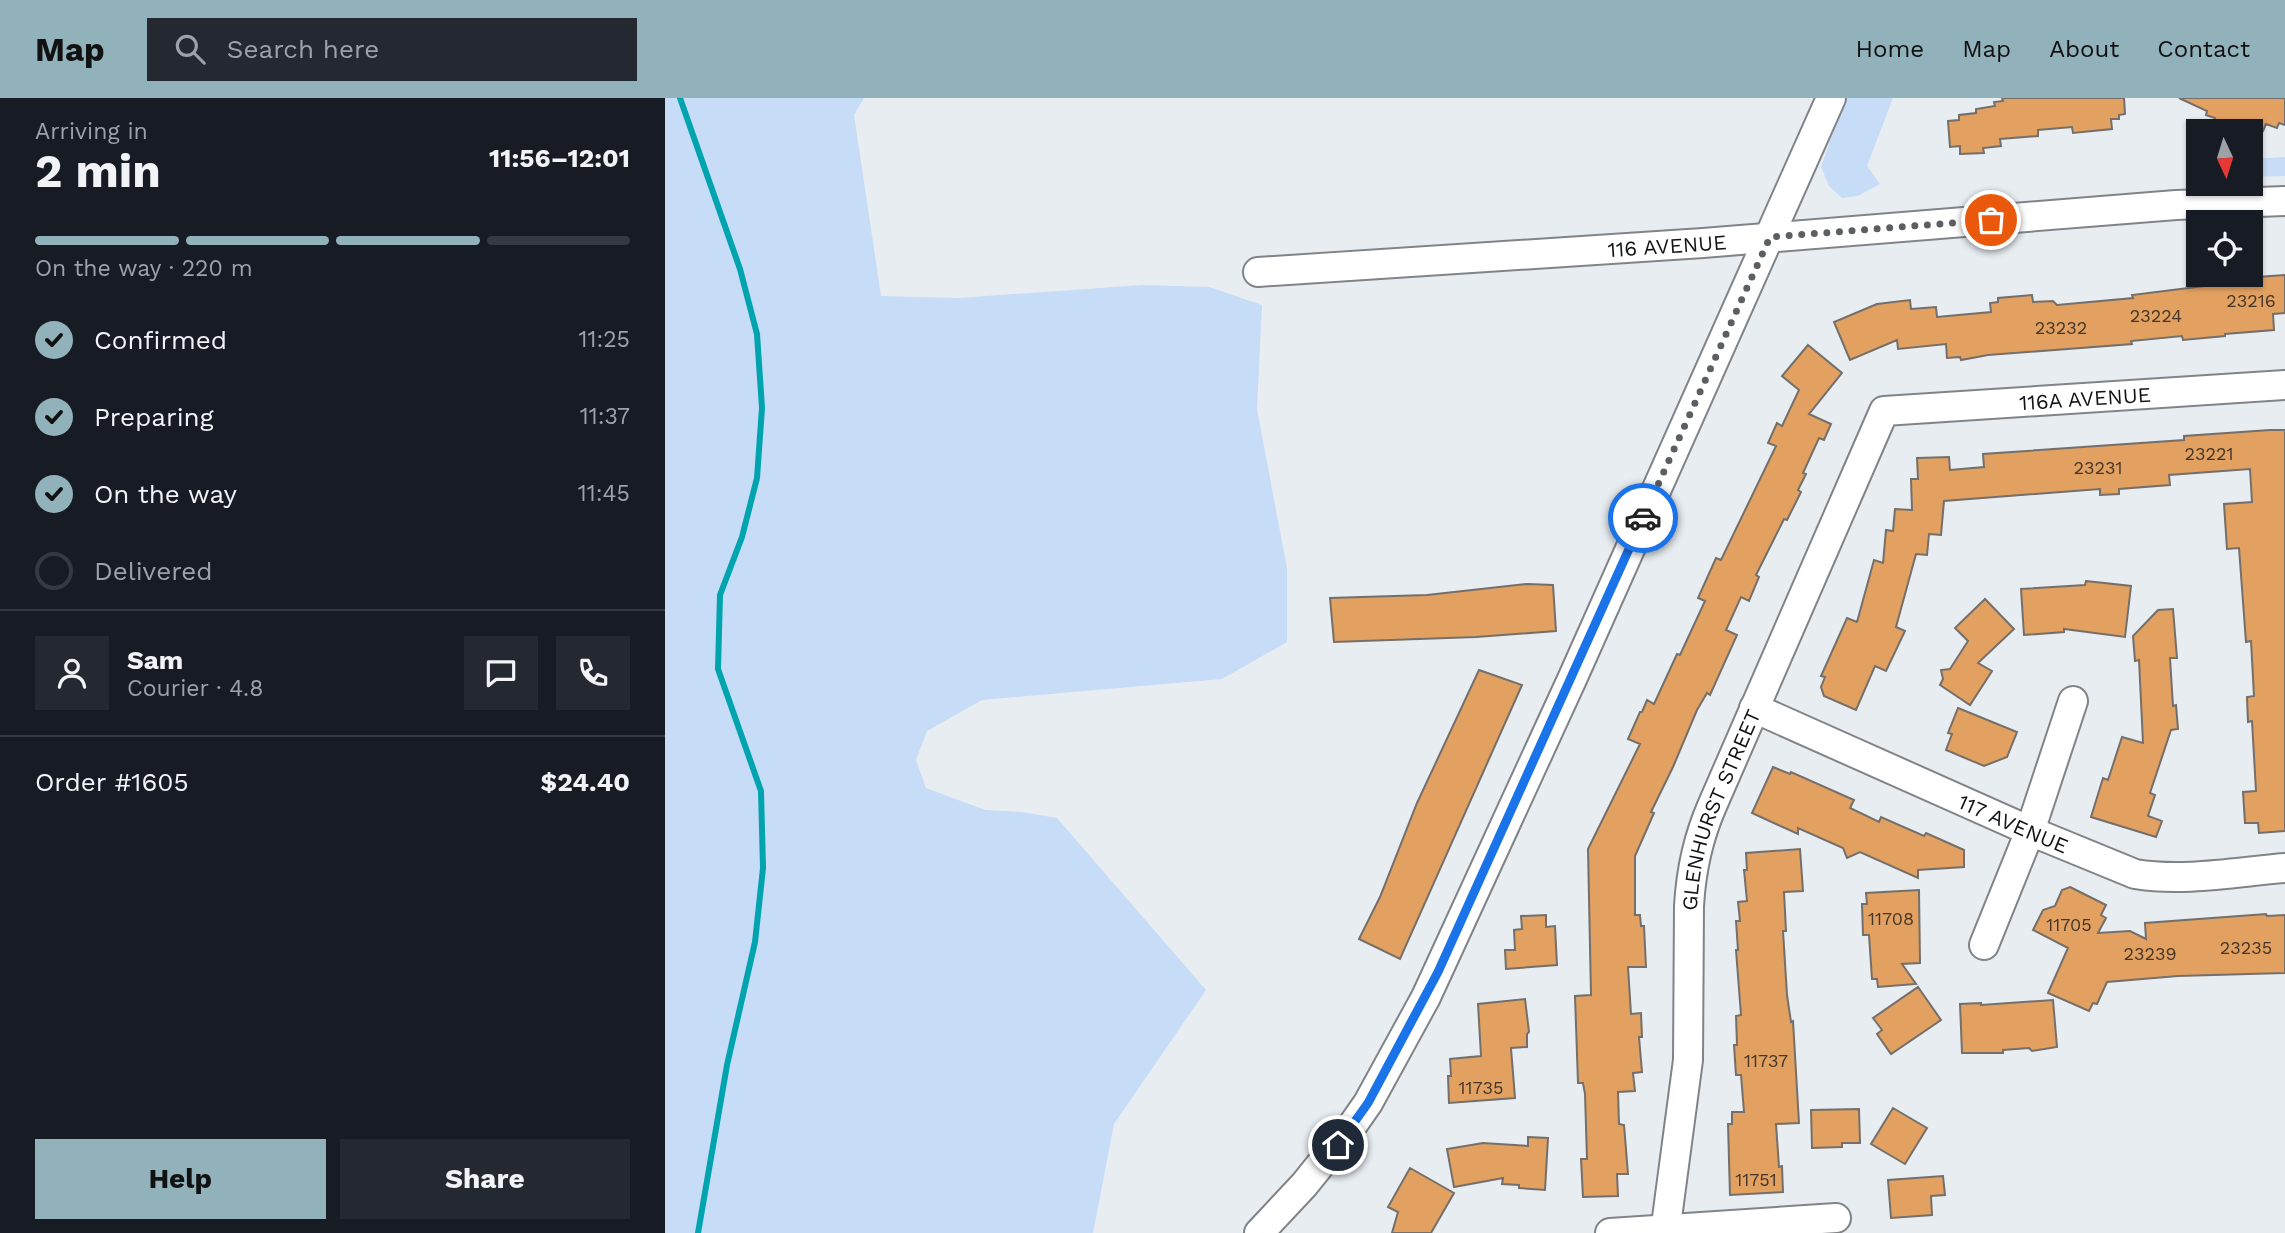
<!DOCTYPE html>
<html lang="en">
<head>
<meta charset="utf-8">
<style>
	body { margin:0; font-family:"Work Sans",sans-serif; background:#242831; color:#f1f3f6; height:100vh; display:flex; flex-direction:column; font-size:26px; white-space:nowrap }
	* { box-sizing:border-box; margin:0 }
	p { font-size:23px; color:#9ea1a6 }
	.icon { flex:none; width:38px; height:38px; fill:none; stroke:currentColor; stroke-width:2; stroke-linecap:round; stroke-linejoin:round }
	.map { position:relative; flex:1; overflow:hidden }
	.side { display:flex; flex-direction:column; background:#171b24; width:665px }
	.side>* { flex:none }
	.needle { width:46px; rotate:176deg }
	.tools { position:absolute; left:1521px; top:21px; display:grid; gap:14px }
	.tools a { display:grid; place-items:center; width:77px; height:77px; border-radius:0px; background:#171b24; box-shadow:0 2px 5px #0004; font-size:35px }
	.pin { position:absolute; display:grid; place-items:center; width:60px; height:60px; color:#fff; margin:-30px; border:4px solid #fff; border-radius:50%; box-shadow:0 2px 7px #0007 }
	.courier { position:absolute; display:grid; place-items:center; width:70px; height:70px; margin:-35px; border:5px solid #1a73e8; border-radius:50%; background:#fff; color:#222; box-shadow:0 2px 9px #0007 }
	.head em { font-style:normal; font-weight:700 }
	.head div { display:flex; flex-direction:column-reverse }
	.head { display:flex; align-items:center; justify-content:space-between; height:119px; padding:0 35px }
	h1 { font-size:46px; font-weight:700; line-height:52px }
	.bar { display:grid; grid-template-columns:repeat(4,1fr); gap:10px 7px; align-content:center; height:84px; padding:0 35px }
	.bar i { height:9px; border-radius:5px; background:#363941 }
	.bar .on { background:#91b1bb }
	.bar p { grid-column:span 4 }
	.line { display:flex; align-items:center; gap:18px; padding:0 35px; border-top:2px solid #363941 }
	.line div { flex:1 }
	.round { display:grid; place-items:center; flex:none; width:74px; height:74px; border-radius:0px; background:#242831 }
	ol { padding:0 35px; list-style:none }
	li { display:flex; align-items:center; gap:21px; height:77px }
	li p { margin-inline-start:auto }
	li .icon { padding:7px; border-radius:50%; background:#91b1bb; color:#111; stroke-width:4 }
	li:last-child { color:#9ea1a6 }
	li i { width:38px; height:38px; border:4px solid #363941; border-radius:50% }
	.action { display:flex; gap:14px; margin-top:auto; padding:14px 35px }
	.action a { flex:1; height:80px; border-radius:0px; background:#91b1bb; color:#111; font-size:28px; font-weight:700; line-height:80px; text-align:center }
	.action a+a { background:#242831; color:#f1f3f6 }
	header { display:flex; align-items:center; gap:42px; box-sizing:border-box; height:98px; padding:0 35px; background:#91b1bb; color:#111 }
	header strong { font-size:33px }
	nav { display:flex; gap:38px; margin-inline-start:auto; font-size:24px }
	.search { width:490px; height:63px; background:#242831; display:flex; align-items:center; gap:18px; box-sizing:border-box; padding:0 24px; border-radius:0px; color:#9ea1a6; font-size:26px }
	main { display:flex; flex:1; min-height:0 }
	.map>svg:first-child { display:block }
</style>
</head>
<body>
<header>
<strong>Map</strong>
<div class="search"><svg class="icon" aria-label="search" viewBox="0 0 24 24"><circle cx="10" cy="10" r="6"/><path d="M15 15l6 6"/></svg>Search here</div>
<nav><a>Home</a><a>Map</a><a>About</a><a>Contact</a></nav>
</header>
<main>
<section class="side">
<div class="head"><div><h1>2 min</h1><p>Arriving in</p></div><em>11:56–12:01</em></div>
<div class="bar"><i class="on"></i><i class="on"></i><i class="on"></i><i></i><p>On the way · 220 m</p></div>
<ol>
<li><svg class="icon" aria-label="check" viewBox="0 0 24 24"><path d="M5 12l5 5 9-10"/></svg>Confirmed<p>11:25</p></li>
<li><svg class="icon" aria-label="check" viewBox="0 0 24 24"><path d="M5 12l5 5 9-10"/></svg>Preparing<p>11:37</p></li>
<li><svg class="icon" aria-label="check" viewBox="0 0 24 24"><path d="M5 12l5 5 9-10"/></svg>On the way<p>11:45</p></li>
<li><i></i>Delivered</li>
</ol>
<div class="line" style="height:126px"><a class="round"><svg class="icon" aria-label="person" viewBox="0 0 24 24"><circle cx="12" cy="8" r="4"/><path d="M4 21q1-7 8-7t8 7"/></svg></a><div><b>Sam</b><p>Courier · 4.8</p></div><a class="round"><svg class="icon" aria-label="chat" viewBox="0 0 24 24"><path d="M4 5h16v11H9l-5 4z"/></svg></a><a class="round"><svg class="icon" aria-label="phone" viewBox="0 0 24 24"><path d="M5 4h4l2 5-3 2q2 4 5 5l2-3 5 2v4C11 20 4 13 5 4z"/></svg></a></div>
<div class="line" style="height:91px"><div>Order #1605</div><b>$24.40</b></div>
<div class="action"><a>Help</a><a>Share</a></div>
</section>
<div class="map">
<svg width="1620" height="1135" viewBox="0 0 1620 1135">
	<rect width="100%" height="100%" fill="#e8edf2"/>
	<path fill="#c7dcf6" d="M 0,0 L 199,0 L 189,17 L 216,198 L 294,200 L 477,187 L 544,189 L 597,207 L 592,311 L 622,470 L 622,544 L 557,581 L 317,602 L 262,633 L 251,662 L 261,690 L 320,712 L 357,714 L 392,720 L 541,892 L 449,1026 L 428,1135 L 0,1135 Z
		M 1180,0 L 1228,0 L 1202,68 L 1215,86 L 1193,98 L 1177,100 L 1164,88 L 1156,69 Z
		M 1620,59 L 1620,78 L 1586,79 L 1586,61 Z"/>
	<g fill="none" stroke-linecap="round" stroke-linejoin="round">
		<path stroke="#00a4ae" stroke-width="6" d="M 15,0 L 75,171 L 92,236 L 97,310 L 92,380 L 77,439 L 55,497 L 53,571 L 96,693 L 98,770 L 90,844 L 62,967 L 33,1135"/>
	</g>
	<path fill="#e2a161" stroke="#746f6a" stroke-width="2" d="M 1337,0 L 1459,0 L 1460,16 L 1454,17 L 1454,21 L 1446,21 L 1447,31 L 1408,35 L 1407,29 L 1373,32 L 1373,38 L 1335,41 L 1336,48 L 1318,50 L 1319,55 L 1295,56 L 1295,48 L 1285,49 L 1283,23 L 1294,22 L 1294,17 L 1311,15 L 1311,11 L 1330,8 L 1329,4 L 1338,3 Z
		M 1514,0 L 1620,0 L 1620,27 L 1614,25 L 1612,30 L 1601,26 L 1598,33 L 1583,27 L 1581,33 L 1569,29 L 1567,33 L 1562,33 L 1547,28 L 1550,20 L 1541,17 L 1542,13 Z
		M 1620,177 L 1620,215 L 1608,216 L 1609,232 L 1560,236 L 1560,238 L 1518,242 L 1517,238 L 1466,243 L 1467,246 L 1323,257 L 1296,262 L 1295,259 L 1282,260 L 1281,246 L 1233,251 L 1232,242 L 1185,262 L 1169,224 L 1212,206 L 1245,202 L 1246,211 L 1271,209 L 1272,219 L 1326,214 L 1325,205 L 1333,204 L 1333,200 L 1367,197 L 1368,204 L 1388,203 L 1392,207 L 1468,200 L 1467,197 L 1563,185 L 1563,181 Z
		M 1143,247 L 1177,275 L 1144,316 L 1166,326 L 1159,342 L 1154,340 L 1138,375 L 1141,376 L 1133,392 L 1136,394 L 1122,422 L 1119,421 L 1091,477 L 1094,479 L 1084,503 L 1076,499 L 1061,532 L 1072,537 L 1045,597 L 1042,595 L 1032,612 L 1008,669 L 986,714 L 989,715 L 970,758 L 970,817 L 975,817 L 976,828 L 979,828 L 981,869 L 963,869 L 966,916 L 976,915 L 977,939 L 974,939 L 977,974 L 968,975 L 970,993 L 953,994 L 954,1026 L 959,1027 L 963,1076 L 952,1076 L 953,1098 L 918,1099 L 916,1061 L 922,1061 L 920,996 L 918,985 L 913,985 L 910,898 L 926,897 L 923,751 L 975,646 L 963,641 L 975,614 L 977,614 L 982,602 L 989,606 L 1012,556 L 1015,557 L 1040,503 L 1033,500 L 1051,460 L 1056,462 L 1111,348 L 1103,345 L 1112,325 L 1117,328 L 1134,292 L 1117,278 Z
		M 1605,332 L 1620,332 L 1620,733 L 1594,735 L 1593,725 L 1580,725 L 1578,694 L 1591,693 L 1587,623 L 1583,624 L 1582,599 L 1589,598 L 1586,543 L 1581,544 L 1574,450 L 1562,451 L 1559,406 L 1587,404 L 1585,371 L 1504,377 L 1505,387 L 1454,391 L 1454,396 L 1435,397 L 1435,391 L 1279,403 L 1276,437 L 1264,436 L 1262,457 L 1251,456 L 1231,529 L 1240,533 L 1221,573 L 1210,568 L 1191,612 L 1159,598 L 1156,589 L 1160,579 L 1156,578 L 1182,520 L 1192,524 L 1209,462 L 1218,465 L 1221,432 L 1228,433 L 1230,411 L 1247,412 L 1246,381 L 1253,381 L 1252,360 L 1284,359 L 1285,372 L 1319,369 L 1318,356 L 1519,342 L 1519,338 Z
		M 1421,483 L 1466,488 L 1460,539 L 1399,531 L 1399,534 L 1359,537 L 1356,491 L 1420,487 Z
		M 862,486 L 888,487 L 891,533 L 811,539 L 669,544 L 665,500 L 762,497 Z
		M 1320,501 L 1349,531 L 1313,565 L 1327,573 L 1305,607 L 1275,587 L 1278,581 L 1276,572 L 1285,571 L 1303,543 L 1290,530 Z
		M 1508,511 L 1512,560 L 1505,560 L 1508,608 L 1511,607 L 1513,631 L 1506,632 L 1485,695 L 1490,697 L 1483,718 L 1497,723 L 1491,739 L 1426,719 L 1438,680 L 1443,682 L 1457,639 L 1478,645 L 1474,562 L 1470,563 L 1468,538 L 1493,512 Z
		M 814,572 L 857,587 L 735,861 L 694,841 L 715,799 L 752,705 Z
		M 1293,610 L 1352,634 L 1342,659 L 1319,668 L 1281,652 L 1287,636 L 1283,635 Z
		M 1108,669 L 1125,676 L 1126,674 L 1189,702 L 1185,710 L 1214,724 L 1216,719 L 1259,738 L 1261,735 L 1299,752 L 1299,769 L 1253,772 L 1253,780 L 1195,754 L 1182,760 L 1178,750 L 1133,730 L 1133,736 L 1087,715 Z
		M 1135,751 L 1138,793 L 1119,794 L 1121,833 L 1118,833 L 1122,897 L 1126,924 L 1128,923 L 1134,1025 L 1111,1026 L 1114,1069 L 1117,1068 L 1118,1094 L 1065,1097 L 1063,1026 L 1067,1026 L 1067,1014 L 1079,1014 L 1076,977 L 1071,977 L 1069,947 L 1072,947 L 1071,918 L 1076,917 L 1071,852 L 1073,852 L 1071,823 L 1075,823 L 1073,804 L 1082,803 L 1079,772 L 1082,772 L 1081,755 Z
		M 1405,789 L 1441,807 L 1436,817 L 1441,820 L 1433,835 L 1465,833 L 1481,841 L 1480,825 L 1601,816 L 1602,818 L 1620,817 L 1620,875 L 1513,878 L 1442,884 L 1432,906 L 1428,905 L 1424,913 L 1383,895 L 1403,850 L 1368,832 L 1378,812 L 1390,808 L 1397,792 Z
		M 1254,792 L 1255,865 L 1237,866 L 1251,886 L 1213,889 L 1212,881 L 1207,881 L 1204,837 L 1198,837 L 1197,806 L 1202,806 L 1201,795 Z
		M 881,817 L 881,829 L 890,828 L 892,867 L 841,871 L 840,852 L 850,852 L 849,832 L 857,831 L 856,818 Z
		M 1253,889 L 1276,922 L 1226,956 L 1212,936 L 1217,932 L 1208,920 Z
		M 860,901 L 864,934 L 862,936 L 862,949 L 846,950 L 850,1000 L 784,1005 L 783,978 L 786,978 L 785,961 L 816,958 L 813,906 Z
		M 1388,902 L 1392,949 L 1367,953 L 1364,950 L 1338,952 L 1338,955 L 1297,955 L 1295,906 L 1316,905 L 1316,907 Z
		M 1228,1010 L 1262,1030 L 1240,1066 L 1206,1046 Z
		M 1194,1011 L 1195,1045 L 1177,1045 L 1177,1049 L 1147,1050 L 1146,1012 Z
		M 863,1039 L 883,1040 L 880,1092 L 854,1090 L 854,1087 L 837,1086 L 838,1080 L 789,1089 L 782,1051 L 818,1045 L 863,1048 Z
		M 745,1070 L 789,1095 L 766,1135 L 727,1135 L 733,1114 L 723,1109 Z
		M 1278,1078 L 1280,1097 L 1266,1098 L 1267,1117 L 1226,1120 L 1223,1082 Z"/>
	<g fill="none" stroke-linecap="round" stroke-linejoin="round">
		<defs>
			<g id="minor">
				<path id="s1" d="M 593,174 L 1038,145 L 1511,107 L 1620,103"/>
				<path id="s2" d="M 1089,610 L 1365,733 L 1470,776 C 1518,784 1571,774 1620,770"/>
				<path d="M 1319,847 L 1365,733 L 1408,603"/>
				<path d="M 594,1135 L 639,1087 L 689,1025 L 703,1005 L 761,899 L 908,579 L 1166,0"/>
				<path d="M 945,1135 L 1171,1120"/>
				<path id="s3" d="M 1000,1135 L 1023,962 L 1024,808 C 1026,773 1033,740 1047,708 L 1219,313 L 1620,287"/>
			</g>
		</defs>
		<use href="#minor" stroke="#808489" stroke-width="32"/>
		<use href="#minor" stroke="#fff" stroke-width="28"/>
	</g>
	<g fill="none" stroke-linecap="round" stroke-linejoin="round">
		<path stroke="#5c5f62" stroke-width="7" stroke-dasharray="0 12.6" d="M 978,420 L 1105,139 L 1326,122"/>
		<path stroke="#1a73e8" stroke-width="9" d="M 673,1047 L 703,1005 L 773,874 L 978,420"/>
	</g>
	<g text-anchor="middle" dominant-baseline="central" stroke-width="5" stroke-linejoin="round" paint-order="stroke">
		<g font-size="18" fill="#453628">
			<text x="1586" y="202">23216</text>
			<text x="1491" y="217">23224</text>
			<text x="1396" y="229">23232</text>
			<text x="1544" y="355">23221</text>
			<text x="1433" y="369">23231</text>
			<text x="1226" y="820">11708</text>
			<text x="1404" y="826">11705</text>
			<text x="1581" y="849">23235</text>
			<text x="1485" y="855">23239</text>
			<text x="1101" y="962">11737</text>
			<text x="816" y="989">11735</text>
			<text x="1091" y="1081">11751</text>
		</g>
		<g font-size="21" fill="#111315" stroke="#f6faff">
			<text stroke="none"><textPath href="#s1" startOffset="410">116 AVENUE</textPath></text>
			<text stroke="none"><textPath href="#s3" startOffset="1064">116A AVENUE</textPath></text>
			<text stroke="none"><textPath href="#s3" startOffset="430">GLENHURST STREET</textPath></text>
			<text stroke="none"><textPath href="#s2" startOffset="284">117 AVENUE</textPath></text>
		</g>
	</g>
</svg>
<div class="tools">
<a><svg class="needle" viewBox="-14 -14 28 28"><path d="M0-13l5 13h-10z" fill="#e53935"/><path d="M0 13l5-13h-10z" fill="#9ea1a6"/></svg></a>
<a><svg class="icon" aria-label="locate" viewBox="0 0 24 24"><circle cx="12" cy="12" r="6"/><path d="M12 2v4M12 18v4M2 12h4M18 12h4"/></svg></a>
</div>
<div class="pin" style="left:1326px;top:122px;background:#ea580c"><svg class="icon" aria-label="bag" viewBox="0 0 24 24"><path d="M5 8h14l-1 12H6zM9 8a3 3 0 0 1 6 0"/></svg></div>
<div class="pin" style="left:673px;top:1047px;background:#1f2937"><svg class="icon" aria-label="home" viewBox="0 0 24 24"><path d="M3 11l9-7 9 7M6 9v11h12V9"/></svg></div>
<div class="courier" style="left:978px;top:420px"><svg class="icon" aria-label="car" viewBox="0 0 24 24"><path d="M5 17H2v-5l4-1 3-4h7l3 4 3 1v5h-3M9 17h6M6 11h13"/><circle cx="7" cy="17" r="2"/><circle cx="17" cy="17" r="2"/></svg></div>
</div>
</main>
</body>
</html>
